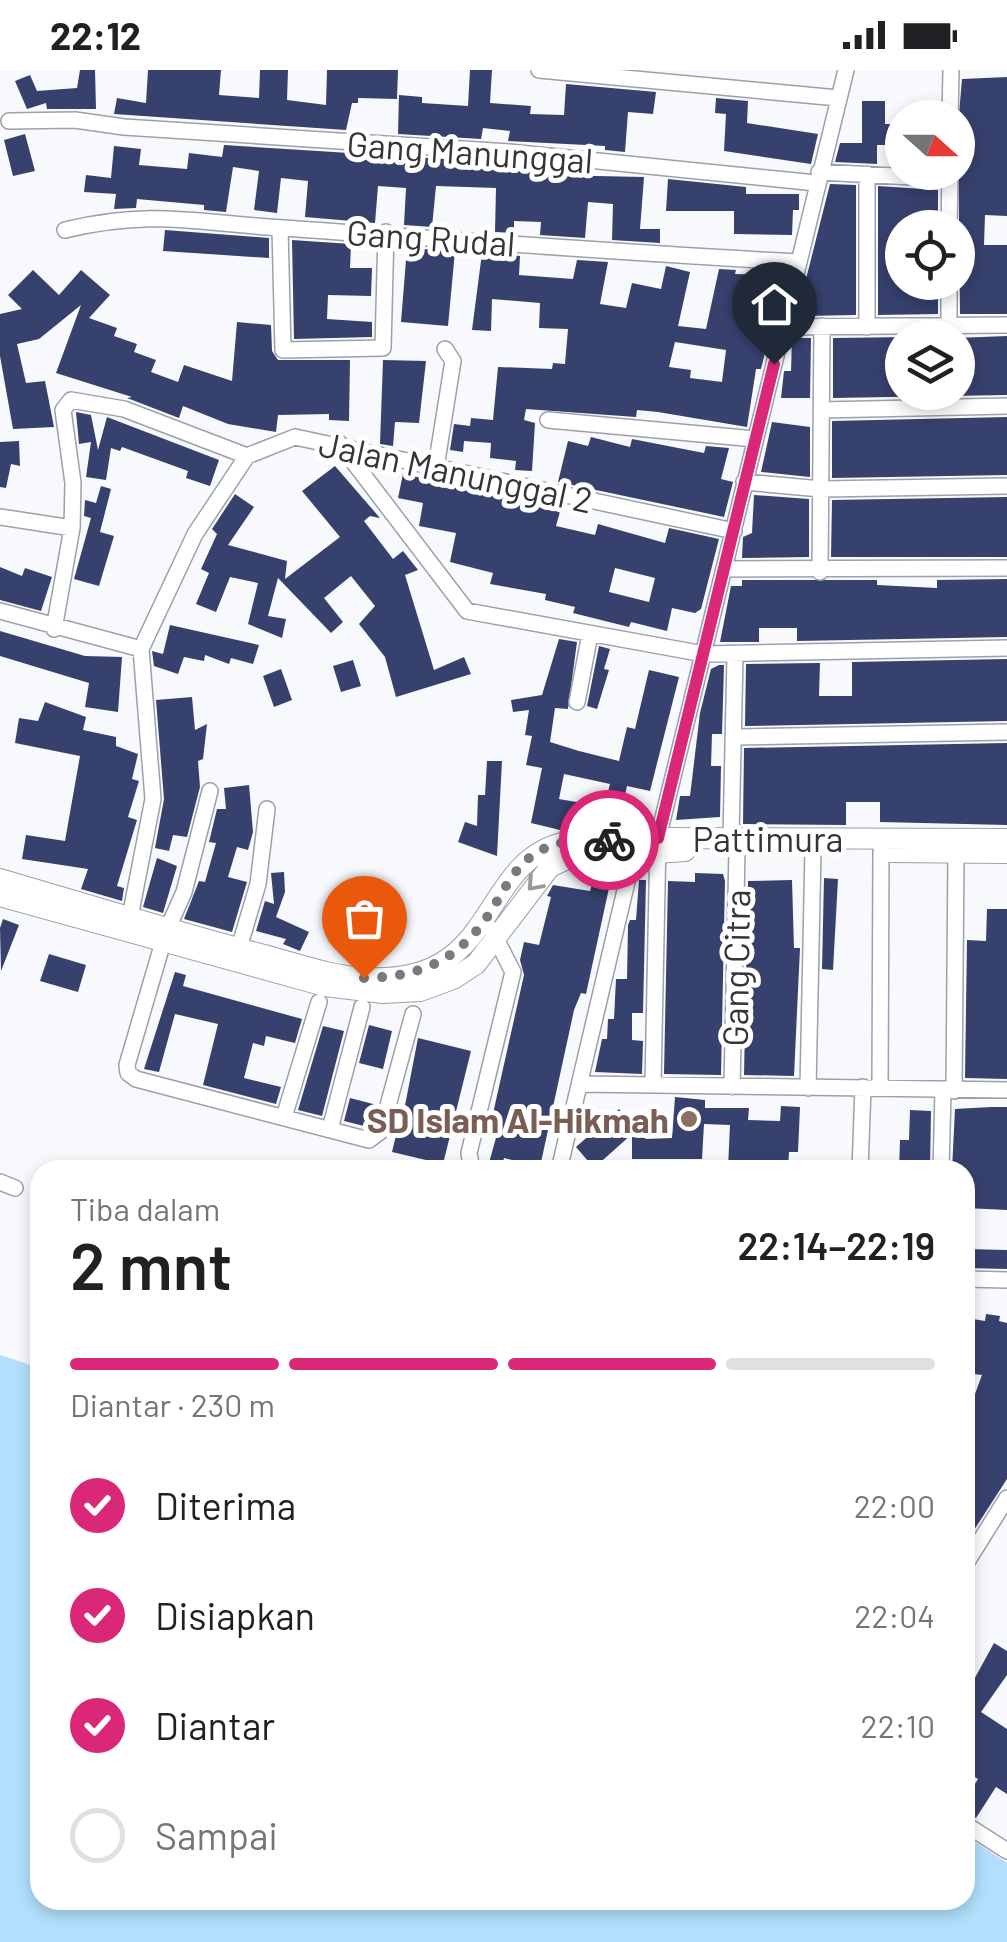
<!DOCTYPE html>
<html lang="id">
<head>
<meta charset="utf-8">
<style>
	body { margin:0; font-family:Barlow,sans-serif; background:#f2f2f2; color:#202124; height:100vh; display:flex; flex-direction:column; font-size:38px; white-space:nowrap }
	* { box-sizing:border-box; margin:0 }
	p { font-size:32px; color:#757577 }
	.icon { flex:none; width:55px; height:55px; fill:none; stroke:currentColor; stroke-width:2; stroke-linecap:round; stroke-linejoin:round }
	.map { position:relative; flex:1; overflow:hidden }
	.details { position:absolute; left:30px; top:1090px; width:945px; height:750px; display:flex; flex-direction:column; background:#fff; border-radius:30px; box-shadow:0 5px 15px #0003 }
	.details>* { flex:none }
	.needle { width:65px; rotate:111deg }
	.tools { position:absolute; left:885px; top:30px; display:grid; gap:20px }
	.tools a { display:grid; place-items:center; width:90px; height:90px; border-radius:50%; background:#fff; box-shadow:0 5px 15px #0003; font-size:50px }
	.pin { position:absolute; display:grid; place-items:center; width:85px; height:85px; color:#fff; margin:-102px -42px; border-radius:50% 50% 50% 0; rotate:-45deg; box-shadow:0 0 10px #0007 }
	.pin .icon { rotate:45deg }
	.courier { position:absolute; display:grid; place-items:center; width:100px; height:100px; margin:-50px; border:8px solid #db2777; border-radius:50%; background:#fff; color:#222; box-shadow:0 2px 12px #0007 }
	.overview em { font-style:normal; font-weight:600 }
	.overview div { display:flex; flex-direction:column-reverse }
	.overview { display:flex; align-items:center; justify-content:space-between; height:170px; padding:0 40px }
	h1 { font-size:65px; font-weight:600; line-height:75px }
	.bar { display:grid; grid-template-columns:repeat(4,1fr); gap:15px 10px; align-content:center; height:120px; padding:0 40px }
	.bar i { height:12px; border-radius:8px; background:#e0e0e0 }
	.bar .on { background:#db2777 }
	.bar p { grid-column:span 4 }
	ol { padding:0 40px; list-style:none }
	li { display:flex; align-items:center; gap:30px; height:110px }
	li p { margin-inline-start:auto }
	li .icon { padding:10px; border-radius:50%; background:#db2777; color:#fff; stroke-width:4 }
	li:last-child { color:#757577 }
	li i { width:55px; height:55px; border:5px solid #e0e0e0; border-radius:50% }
	.status { display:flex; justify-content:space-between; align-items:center; height:70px; padding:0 50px; background:#fff; direction:ltr }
	.status svg { height:28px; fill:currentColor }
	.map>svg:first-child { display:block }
</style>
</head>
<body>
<div class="status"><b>22:12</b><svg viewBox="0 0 49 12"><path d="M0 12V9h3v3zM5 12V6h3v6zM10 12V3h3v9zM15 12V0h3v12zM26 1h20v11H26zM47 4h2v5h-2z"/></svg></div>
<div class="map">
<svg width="1007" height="1872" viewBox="0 0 1007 1872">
	<rect width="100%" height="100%" fill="#f7f9fd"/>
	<path fill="#b2e0fc" d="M 0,1285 L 40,1298 L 40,1830 L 965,1830 L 965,1765 L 1007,1793 L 1007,1872 L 0,1872 Z"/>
	<path fill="#37416e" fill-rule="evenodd" d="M 80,0 L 95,0 L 96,39 L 47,39 L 46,33 L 27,39 L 15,11 L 30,5 L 37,21 L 77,18 Z
		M 148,0 L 221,0 L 219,25 L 259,28 L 260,0 L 288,0 L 287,30 L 326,35 L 327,0 L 398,0 L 397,29 L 358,28 L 358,33 L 352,33 L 346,60 L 114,44 L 117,28 L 146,33 Z
		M 470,0 L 492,0 L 490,33 L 531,36 L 530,44 L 564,45 L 566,14 L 656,22 L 653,44 L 628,42 L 625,82 L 605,80 L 605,76 L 508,71 L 510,61 L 483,58 L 481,69 L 398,64 L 399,25 L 422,27 L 422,33 L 468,36 Z
		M 1007,7 L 1007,146 L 985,145 L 984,175 L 1007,175 L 1007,244 L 960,244 L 958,56 L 962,9 Z
		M 716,28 L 748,31 L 747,53 L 818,64 L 811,94 L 724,81 L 726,44 L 715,43 Z
		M 862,31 L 885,31 L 885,54 L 902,54 L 902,75 L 877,75 L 877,94 L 835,92 L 840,73 L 862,73 Z
		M 25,64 L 35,101 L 13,106 L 4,70 Z
		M 224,75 L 508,93 L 549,97 L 549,105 L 644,107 L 640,159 L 660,159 L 660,173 L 612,170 L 613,134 L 588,132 L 585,168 L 540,165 L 541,152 L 514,151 L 514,163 L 495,162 L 496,118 L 436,116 L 432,157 L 404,155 L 406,118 L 378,116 L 375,153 L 305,147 L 308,111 L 281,108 L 277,143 L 254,140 L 259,101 L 233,97 L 226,142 L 204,140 L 204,135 L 137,129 L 136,138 L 114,139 L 116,124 L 84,122 L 86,105 L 111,108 L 114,76 L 141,79 L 139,95 L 187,99 L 189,83 L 222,87 Z
		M 668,109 L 746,117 L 746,124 L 799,124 L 799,140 L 793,140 L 792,165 L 734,164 L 734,141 L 666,141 Z
		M 830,114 L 856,115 L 856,245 L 805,246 L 805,213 Z
		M 878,116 L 938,120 L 938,158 L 902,158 L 902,212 L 938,212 L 938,244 L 878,245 Z
		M 165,160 L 269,168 L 269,188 L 163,181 Z
		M 292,170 L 351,174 L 350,198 L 372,198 L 371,226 L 328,225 L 327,249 L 372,252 L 372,267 L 294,269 Z
		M 407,178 L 455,181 L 448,256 L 401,252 Z
		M 482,183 L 520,186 L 519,205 L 573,209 L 577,190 L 608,192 L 600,234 L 626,238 L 632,213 L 661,219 L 666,196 L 690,202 L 678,256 L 706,259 L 719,199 L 736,200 L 735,204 L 774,205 L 769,266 L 761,299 L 756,299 L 747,357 L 658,342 L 637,340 L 636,347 L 526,339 L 524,350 L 535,353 L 532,401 L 515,400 L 516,391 L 490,388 L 491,373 L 464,371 L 463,382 L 450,380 L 454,354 L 470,356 L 471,348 L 493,350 L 498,297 L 552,299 L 553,293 L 565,294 L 568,259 L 539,258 L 540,233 L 492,229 L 491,261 L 472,260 ZM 675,272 L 726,280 L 722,312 L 690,308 L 691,300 L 669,297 Z
		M 33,200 L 59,225 L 81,200 L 110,225 L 89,248 L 117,258 L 114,266 L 137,274 L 134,282 L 156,290 L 151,302 L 178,312 L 184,295 L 232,311 L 237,252 L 271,255 L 272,281 L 278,290 L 350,290 L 349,351 L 329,350 L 329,344 L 278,345 L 276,362 L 228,354 L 183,336 L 179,348 L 127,328 L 132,327 L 56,303 L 81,235 L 39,269 L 17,274 L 26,313 L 45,311 L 54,357 L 13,359 L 0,286 L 0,244 L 22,239 L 8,225 Z
		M 1007,266 L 1007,325 L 833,328 L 833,268 L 908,267 L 902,268 L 902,322 L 958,322 L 955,268 Z
		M 792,268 L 811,268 L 810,328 L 781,328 L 784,301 L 791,301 Z
		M 383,290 L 426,291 L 419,353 L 395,352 L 393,376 L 380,374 Z
		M 76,342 L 91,345 L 98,380 L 107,347 L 219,390 L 210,416 L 186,408 L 188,401 L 122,377 L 120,381 L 111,378 L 106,410 L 86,407 L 91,372 L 79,374 Z
		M 1007,347 L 1007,405 L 832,408 L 832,351 Z
		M 772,352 L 810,357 L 810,407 L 761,402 Z
		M 591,367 L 630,377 L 632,369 L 704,383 L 706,376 L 729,378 L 721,409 L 733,412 L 724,447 L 558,412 L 568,371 L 588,376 Z
		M 19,371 L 20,396 L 11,394 L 6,418 L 0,417 L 0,372 Z
		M 335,396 L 380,448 L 370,446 L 364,451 L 393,489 L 403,481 L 418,500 L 405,505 L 434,600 L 464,587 L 471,604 L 396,627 L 385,587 L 359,554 L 375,536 L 351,506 L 324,528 L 343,552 L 331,563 L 278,508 L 268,546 L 286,549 L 282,568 L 248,554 L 258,513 L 230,507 L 216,542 L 196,534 L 209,503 L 201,499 L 217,464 L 212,459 L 235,424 L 254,437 L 228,475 L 287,491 L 285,509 L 340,467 L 302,421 Z
		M 403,404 L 561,438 L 556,456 L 595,465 L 598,454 L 665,473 L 669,458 L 719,469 L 701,539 L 695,543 L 672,538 L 667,561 L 631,552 L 629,557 L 573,543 L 575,537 L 545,530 L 546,524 L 490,514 L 493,503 L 450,492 L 456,463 L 419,456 L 423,433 L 398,428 ZM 615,498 L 655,508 L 649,532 L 609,522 Z
		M 101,416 L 111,419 L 100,462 L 114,466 L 99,516 L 74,509 L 91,448 L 84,446 L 85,430 L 96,433 Z
		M 754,425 L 809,429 L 809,487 L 742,488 L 743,467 L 752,463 Z
		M 1007,427 L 1007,487 L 831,487 L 832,430 Z
		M 0,497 L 22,506 L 25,498 L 52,507 L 41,541 L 0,530 Z
		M 1007,509 L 1007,567 L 797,571 L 797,558 L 759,558 L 759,572 L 720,572 L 731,516 L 742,516 L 742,510 L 877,510 L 877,515 L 937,518 L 937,510 Z
		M 170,555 L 259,575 L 253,594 L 231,588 L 229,594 L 205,585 L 204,591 L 184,587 L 178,604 L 154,596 L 152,581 L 163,584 Z
		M 0,561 L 85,586 L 122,587 L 118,642 L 85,637 L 89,613 L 0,586 Z
		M 559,569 L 577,572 L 568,639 L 555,638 L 550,672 L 579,681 L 619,691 L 627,657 L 635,659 L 649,600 L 679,607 L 650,721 L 627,716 L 623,734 L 606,730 L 610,714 L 564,704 L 559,729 L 605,737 L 602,757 L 560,760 L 531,753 L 542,698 L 526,695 L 532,666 L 525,665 L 529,640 L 513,642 L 511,630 L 542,625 Z
		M 599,576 L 610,579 L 604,599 L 609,600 L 597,639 L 587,636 Z
		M 1007,589 L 1007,651 L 745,656 L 746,594 L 820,593 L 819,626 L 852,626 L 852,592 Z
		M 353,590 L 361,616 L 341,622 L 333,596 Z
		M 719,595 L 724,595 L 722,664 L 712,664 L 711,696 L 721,696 L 720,747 L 676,750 L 680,726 L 690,726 L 700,643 L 711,599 Z
		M 281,599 L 292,630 L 274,637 L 263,606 Z
		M 192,627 L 195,660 L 207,654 L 203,689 L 198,691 L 200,717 L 187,767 L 173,765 L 169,781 L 155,778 L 164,729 L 156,630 Z
		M 45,632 L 86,647 L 83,660 L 116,667 L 116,676 L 138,684 L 132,709 L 139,711 L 128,747 L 137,750 L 117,816 L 124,818 L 122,831 L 81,819 L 88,799 L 22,789 L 26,765 L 65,771 L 80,686 L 15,673 L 19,648 L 38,651 Z
		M 1007,673 L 1007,755 L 880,752 L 880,732 L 846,732 L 846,755 L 743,754 L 744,678 Z
		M 487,691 L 502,691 L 497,786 L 458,772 L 465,752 L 477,756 L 478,725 L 485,725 Z
		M 249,715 L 253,762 L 248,780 L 237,777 L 228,807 L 247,812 L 232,862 L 184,849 L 199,811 L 205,812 L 216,773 L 209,772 L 217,739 L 226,739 L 224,718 Z
		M 157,788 L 177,796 L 163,843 L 143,837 Z
		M 284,802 L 285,822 L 276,847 L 309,862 L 300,881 L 283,874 L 286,869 L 256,861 L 265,831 L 274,834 L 271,803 Z
		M 695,803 L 723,804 L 725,811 L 721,1005 L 664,1004 L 668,811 L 695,812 Z
		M 824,808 L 838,809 L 833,900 L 822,899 Z
		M 639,810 L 646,810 L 643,943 L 632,943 L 632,970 L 643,971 L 642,1004 L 595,1002 L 602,969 L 607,969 L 608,949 L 614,949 L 616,909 L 627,909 L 628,855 L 630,850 L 636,850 Z
		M 792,810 L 794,878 L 800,878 L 794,1006 L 744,1005 L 748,811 Z
		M 592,814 L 609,818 L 586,924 L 581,923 L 574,940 L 540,1097 L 504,1088 L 502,1096 L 489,1093 L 497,1064 L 490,1063 L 494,1039 L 524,905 L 520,890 L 524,872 L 539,875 L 551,827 L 547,826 L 553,815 L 590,821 Z
		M 987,839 L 1007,839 L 1007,1009 L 965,1008 L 967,870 L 986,871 Z
		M 3,849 L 19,855 L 1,901 L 0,858 Z
		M 49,884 L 86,895 L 78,922 L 40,911 Z
		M 175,902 L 186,905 L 183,916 L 302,949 L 295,973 L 266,966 L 264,976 L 253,973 L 244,1008 L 281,1017 L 276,1034 L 203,1015 L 218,954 L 175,944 L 159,1002 L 144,999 Z
		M 369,955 L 392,961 L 383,999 L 359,993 Z
		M 323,956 L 344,961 L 322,1046 L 298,1040 Z
		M 418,968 L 471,981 L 443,1094 L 392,1082 L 398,1057 L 394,1056 L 397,1044 L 403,1046 Z
		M 675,1027 L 705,1030 L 705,1038 L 749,1038 L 748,1050 L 780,1051 L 781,1036 L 800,1037 L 798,1082 L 789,1082 L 788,1100 L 728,1098 L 730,1055 L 704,1054 L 702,1089 L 632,1089 L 632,1064 L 594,1098 L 576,1077 L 619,1039 L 646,1069 L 672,1068 Z
		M 350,1028 L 377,1035 L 368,1057 L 344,1051 Z
		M 991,1037 L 1007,1037 L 1007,1140 L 965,1138 L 965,1100 L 952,1100 L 955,1039 Z
		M 910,1040 L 931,1041 L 930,1100 L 899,1100 L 900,1070 L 909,1070 Z
		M 965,1179 L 1007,1180 L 1007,1199 L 965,1198 Z
		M 986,1244 L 1000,1246 L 999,1251 L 1007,1253 L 1007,1409 L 965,1474 L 965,1424 L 970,1416 L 965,1412 L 965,1351 L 982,1305 L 965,1303 L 973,1249 L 985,1251 Z
		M 994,1573 L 1007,1581 L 1007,1605 L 981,1642 L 1007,1659 L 1007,1724 L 996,1717 L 976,1748 L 965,1743 L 965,1730 L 978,1709 L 965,1701 L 965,1626 Z"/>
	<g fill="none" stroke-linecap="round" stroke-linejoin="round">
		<defs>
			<path id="minor" d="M 539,0 L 838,28
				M 950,48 L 951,0
				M 9,51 L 75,50 L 124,57 L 509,82 L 816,113
				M 819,102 L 950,109
				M 867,104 L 867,257
				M 280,158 L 283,280 L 383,278 L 386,162
				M 949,158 L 950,102
				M 65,160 C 153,139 197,153 283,158 C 454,170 626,183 798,192
				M 783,257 L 1007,255
				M 949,258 L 949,212
				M 821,340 L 1007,336
				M 548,350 L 755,369
				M 339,373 L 467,541 L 704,584 L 1007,578
				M 436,397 L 453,291 L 445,279
				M 744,412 L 821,419 L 1007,416
				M 0,447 L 72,458 L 54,559
				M 72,458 L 73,413 L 63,340 L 71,330 L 124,339 L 247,386
				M 726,499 L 1007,498
				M 820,502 L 822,256
				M 0,541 L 141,579 L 195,464 L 247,386 L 295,367 L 734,461
				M 577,632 L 590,564
				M 736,667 L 1007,662
				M 731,768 L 735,586
				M 130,847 L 153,729 L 141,579
				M 168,858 L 184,822 L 210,721
				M 163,872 L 127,995 L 128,1003 L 136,1009 L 369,1070 L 381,1061 L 413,944
				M 239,878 L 258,814 L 267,739
				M 581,1014 L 1007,1020
				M 653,1014 L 658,768 L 846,0
				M 732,1017 L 737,780
				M 808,1018 L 813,780
				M 880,1018 L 881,781
				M 954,1021 L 956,783
				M 284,1047 L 319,932
				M 330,1059 L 362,937
				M 478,1100 L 471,1095 L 469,1083 L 513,902 L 491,859
				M 559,1100 L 635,778
				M 860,1100 L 863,1017
				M 941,1100 L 943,1021
				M 0,1112 L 15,1118
				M 965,1209 L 1007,1210
				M 965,1495 L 1007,1428
				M 965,1754 L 1007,1781"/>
			<path id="major" d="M 889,782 L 1007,783
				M 0,809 C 85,834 170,860 256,883 C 292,892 331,907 368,908 C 392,909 419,906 441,893 C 494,863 499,789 562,773 L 658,768 L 1007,769
				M 0,826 L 325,916 L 383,923 L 420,921 L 453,909 L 476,894 L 550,797 L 567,789 L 685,781"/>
		</defs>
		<use href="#minor" stroke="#9da0ab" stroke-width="18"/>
		<use href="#major" stroke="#9da0ab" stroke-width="22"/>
		<use href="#minor" stroke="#fff" stroke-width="15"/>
		<use href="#major" stroke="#fff" stroke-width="20"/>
	</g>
	<defs><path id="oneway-chevron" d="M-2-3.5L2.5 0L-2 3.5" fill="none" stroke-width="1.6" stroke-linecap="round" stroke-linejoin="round" transform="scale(2.5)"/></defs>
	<use stroke="#999a9c" href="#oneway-chevron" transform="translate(534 814) rotate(132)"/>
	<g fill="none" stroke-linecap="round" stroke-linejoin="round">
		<path stroke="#787a7e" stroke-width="10" stroke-dasharray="0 18" d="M 364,908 C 426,907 464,887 496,833 C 509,810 522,787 548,777 C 566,769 590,771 609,770"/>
		<path stroke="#db2777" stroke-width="12" d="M 609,770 L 658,768 L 774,294"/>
	</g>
	<circle fill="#8d6e63" stroke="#fff" stroke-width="4" cx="689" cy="1049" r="10"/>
	<g text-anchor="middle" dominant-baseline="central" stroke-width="10" stroke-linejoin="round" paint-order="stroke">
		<g font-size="35" fill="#333539" stroke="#fff">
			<text transform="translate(470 81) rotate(4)">Gang Manunggal</text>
			<text transform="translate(431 167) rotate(4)">Gang Rudal</text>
			<text transform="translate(456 401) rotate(12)">Jalan Manunggal 2</text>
			<text x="768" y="768">Pattimura</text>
			<text transform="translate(735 898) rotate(-89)">Gang Citra</text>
		</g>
		<g font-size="35" font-weight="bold" fill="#785e54" stroke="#fff" text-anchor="end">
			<text x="669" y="1049">SD Islam Al-Hikmah</text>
		</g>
	</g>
</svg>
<div class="tools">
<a><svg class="needle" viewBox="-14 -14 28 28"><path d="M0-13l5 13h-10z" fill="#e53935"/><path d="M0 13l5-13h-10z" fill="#757577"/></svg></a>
<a><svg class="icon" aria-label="locate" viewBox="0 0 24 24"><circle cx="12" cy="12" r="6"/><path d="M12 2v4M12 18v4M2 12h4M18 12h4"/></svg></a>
<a><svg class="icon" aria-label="layers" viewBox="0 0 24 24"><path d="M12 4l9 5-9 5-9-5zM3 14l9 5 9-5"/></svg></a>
</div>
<div class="pin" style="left:364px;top:908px;background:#ea580c"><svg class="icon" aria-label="bag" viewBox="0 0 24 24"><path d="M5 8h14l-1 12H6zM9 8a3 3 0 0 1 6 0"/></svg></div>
<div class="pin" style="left:774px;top:294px;background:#1f2937"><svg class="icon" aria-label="home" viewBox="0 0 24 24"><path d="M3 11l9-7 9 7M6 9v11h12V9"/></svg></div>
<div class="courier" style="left:609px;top:770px"><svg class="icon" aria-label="bike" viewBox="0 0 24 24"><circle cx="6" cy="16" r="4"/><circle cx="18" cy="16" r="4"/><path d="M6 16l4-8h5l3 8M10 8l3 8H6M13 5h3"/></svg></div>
<section class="details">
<div class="overview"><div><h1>2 mnt</h1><p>Tiba dalam</p></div><em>22:14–22:19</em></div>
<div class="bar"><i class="on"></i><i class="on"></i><i class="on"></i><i></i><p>Diantar · 230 m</p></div>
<ol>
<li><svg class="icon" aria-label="check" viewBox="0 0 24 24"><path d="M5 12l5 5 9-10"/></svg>Diterima<p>22:00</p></li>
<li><svg class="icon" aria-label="check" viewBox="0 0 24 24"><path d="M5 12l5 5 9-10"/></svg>Disiapkan<p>22:04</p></li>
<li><svg class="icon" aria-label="check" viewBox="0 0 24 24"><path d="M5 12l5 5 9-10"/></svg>Diantar<p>22:10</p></li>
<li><i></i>Sampai</li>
</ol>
</section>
</div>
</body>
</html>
